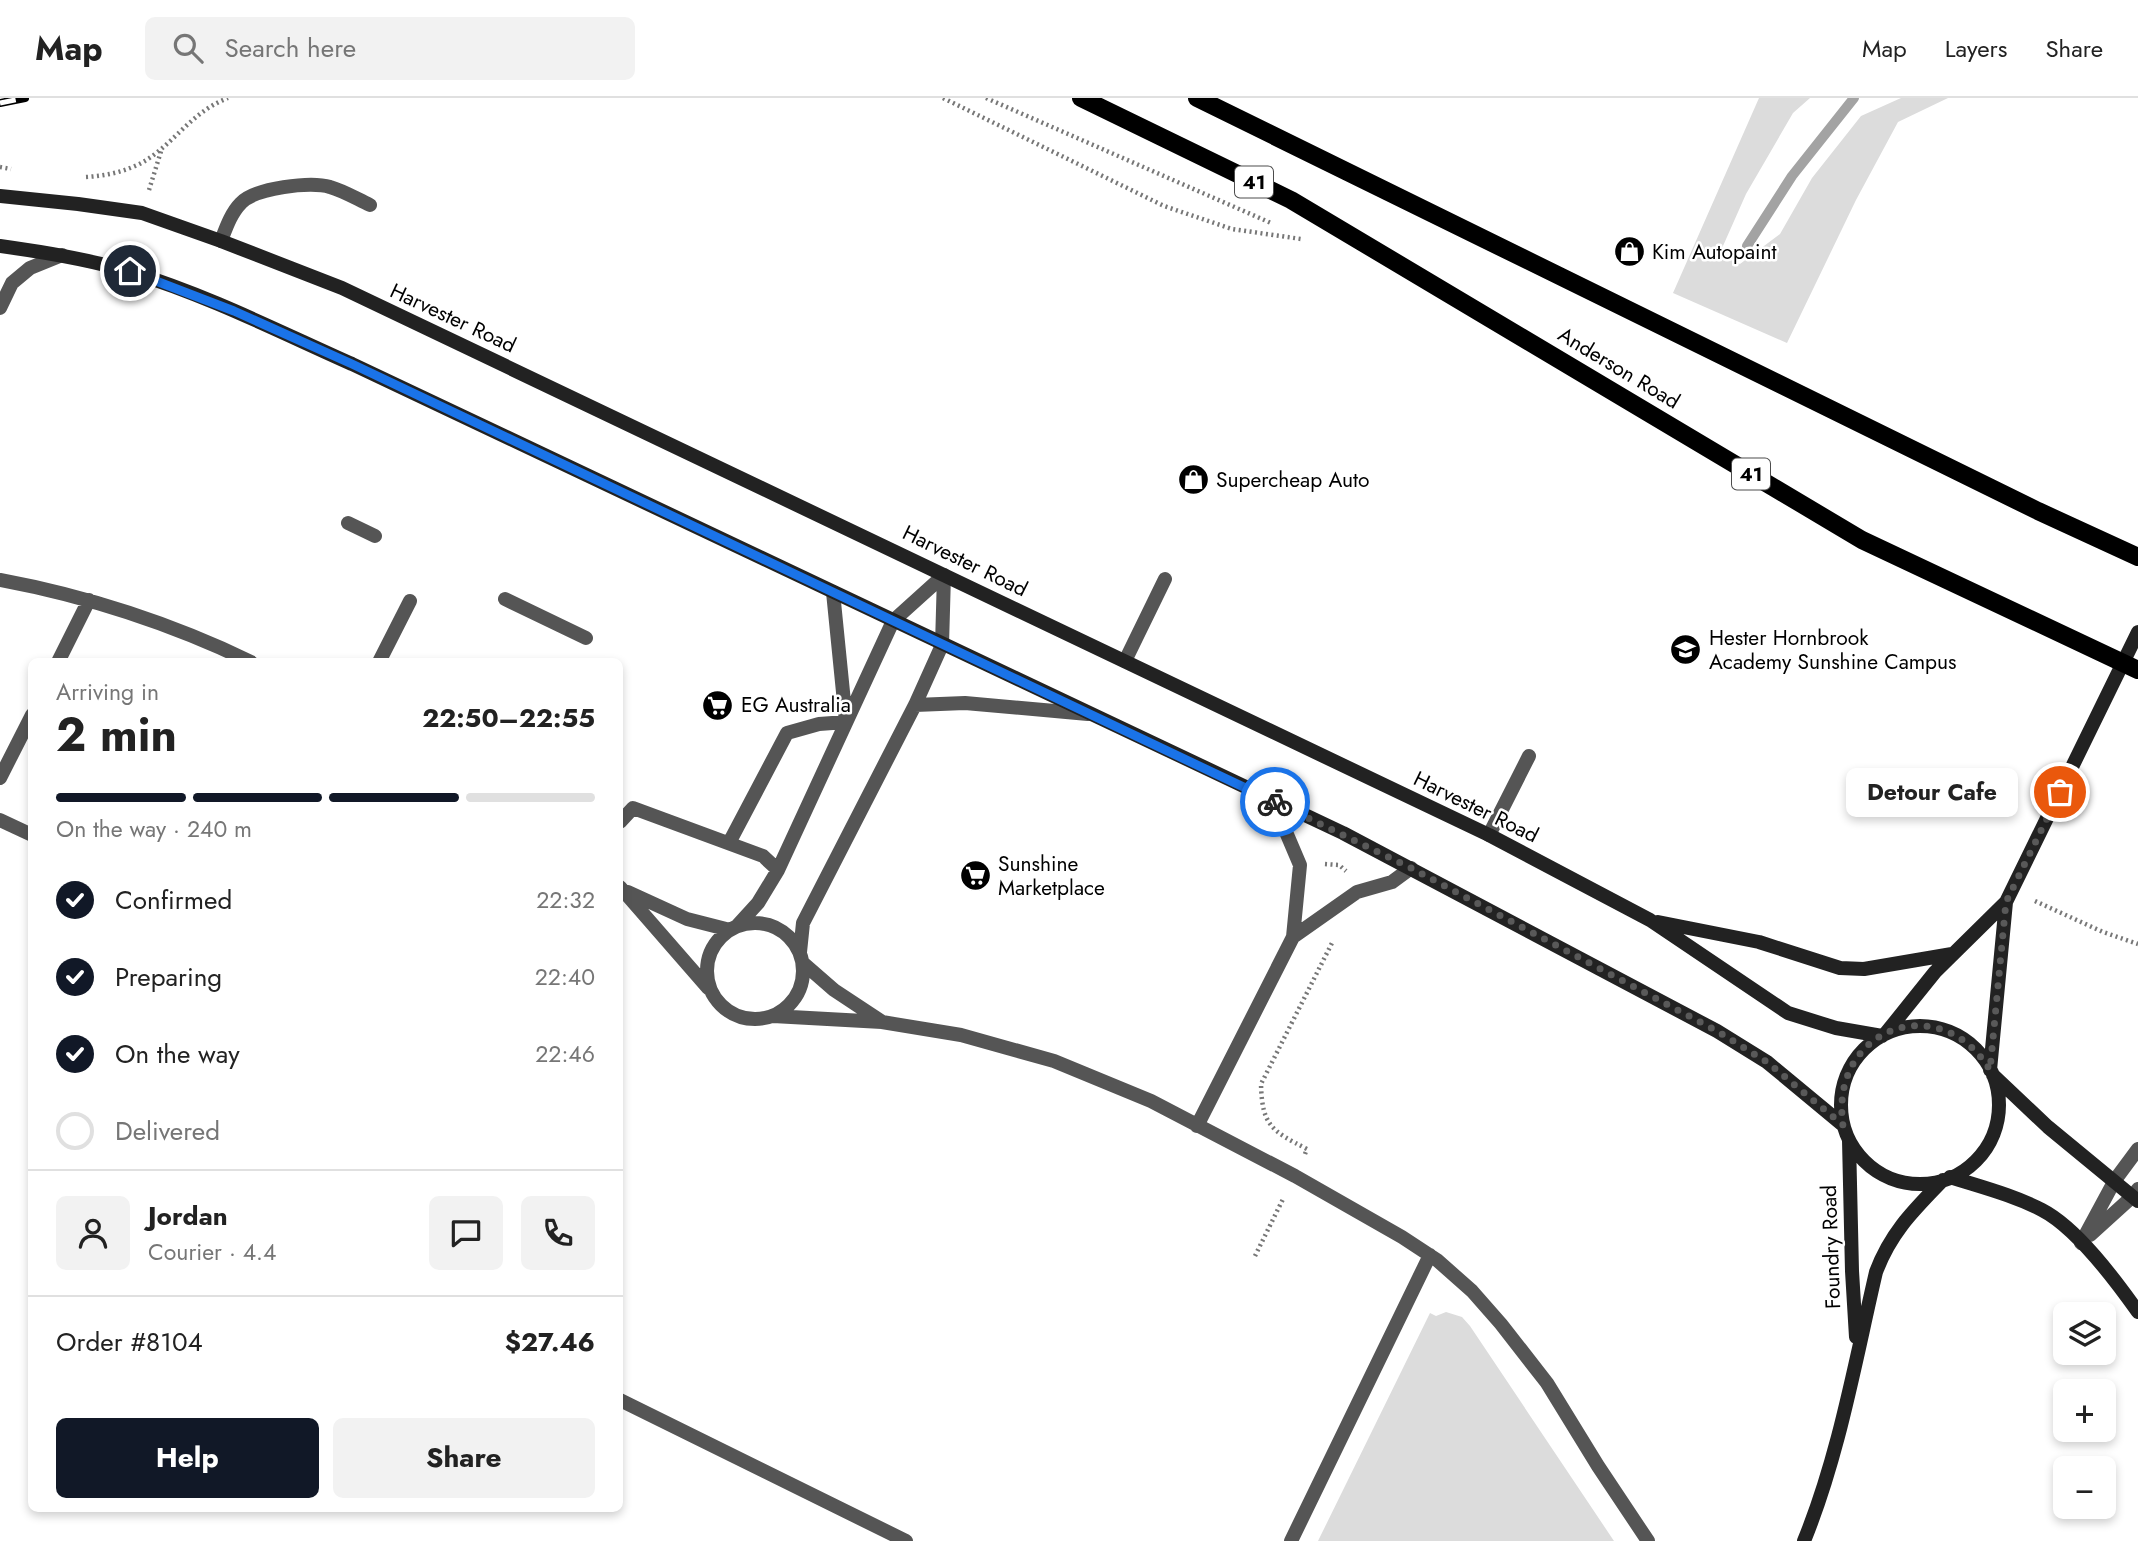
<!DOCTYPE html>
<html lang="en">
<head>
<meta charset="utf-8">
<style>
	body { margin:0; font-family:Jost,sans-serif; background:#f2f2f2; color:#222; height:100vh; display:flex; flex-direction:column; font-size:26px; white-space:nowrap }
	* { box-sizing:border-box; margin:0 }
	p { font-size:23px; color:#767676 }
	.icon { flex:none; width:38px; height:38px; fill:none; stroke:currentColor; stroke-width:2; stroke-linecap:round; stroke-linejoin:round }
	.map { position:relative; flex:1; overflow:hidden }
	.sheet { position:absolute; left:28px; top:560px; width:595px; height:854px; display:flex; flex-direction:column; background:#fff; border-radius:10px; box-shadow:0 4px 10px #0003 }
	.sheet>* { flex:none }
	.tools { position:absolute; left:2053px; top:1204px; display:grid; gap:14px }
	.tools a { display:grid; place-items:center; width:63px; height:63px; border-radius:10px; background:#fff; box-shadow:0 4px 10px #0003; font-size:35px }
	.pin { position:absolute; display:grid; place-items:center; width:60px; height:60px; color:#fff; margin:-30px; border:4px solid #fff; border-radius:50%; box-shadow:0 2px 7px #0007 }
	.courier { position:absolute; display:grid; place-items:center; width:70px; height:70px; margin:-35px; border:5px solid #1a73e8; border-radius:50%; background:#fff; color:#222; box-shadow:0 2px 9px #0007 }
	.bubble { position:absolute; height:49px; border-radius:10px; background:#fff; box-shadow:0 4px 10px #0003; font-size:23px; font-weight:700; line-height:49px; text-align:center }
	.summary em { font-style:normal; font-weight:700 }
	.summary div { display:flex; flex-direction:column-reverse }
	.summary { display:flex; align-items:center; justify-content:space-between; height:119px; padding:0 28px }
	h1 { font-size:46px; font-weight:700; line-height:52px }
	.bar { display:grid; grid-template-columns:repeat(4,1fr); gap:10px 7px; align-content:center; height:84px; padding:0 28px }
	.bar i { height:9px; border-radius:5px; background:#e0e0e0 }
	.bar .current { background:#111827 }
	.bar p { grid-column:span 4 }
	.line { display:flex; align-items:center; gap:18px; padding:0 28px; border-top:2px solid #e0e0e0 }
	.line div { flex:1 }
	.round { display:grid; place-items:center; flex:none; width:74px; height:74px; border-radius:10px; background:#f2f2f2 }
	ol { padding:0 28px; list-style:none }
	li { display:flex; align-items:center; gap:21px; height:77px }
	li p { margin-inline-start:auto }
	li .icon { padding:7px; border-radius:50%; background:#111827; color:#fff; stroke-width:4 }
	li:last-child { color:#767676 }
	li i { width:38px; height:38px; border:4px solid #e0e0e0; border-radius:50% }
	.action { display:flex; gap:14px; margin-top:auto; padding:14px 28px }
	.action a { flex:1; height:80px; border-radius:10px; background:#111827; color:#fff; font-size:28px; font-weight:700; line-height:80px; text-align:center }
	.action a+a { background:#f2f2f2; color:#222 }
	header { display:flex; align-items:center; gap:42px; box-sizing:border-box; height:98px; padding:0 35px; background:#fff; border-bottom:2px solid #e0e0e0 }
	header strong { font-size:33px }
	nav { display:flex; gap:38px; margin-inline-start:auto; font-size:24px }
	.search { width:490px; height:63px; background:#f2f2f2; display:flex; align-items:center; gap:18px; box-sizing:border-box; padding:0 24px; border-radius:10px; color:#767676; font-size:26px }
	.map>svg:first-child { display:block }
</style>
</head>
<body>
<header>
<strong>Map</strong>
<div class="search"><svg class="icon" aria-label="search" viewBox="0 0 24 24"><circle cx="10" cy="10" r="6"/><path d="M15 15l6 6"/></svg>Search here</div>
<nav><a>Map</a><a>Layers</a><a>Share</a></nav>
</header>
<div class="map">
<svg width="2138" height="1443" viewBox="0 0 2138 1443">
	<rect width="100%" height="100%" fill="#fff"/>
	<path fill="#dcdcdc" d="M 1759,0 L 1810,0 L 1793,15 L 1746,96 L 1719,157 L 1740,166 L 1780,136 L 1812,80 L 1861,18 L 1901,0 L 1948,0 L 1898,24 L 1856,102 L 1787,245 L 1673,195 Z
		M 1446,1214 L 1462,1219 L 1470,1228 L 1614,1443 L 1318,1443 L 1430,1215 L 1436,1218 Z"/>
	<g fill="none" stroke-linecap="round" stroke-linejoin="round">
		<path stroke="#a3a3a3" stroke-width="10" d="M 1747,148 L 1792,78 L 1854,0"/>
		<path stroke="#777" stroke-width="4.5" stroke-dasharray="2 3.5" stroke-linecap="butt" d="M 943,0 L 1164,108 L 1232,131 L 1301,141
			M 986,0 L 1271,125
			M 0,69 L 11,71
			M 86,79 C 103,78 119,75 135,68 C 170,53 188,15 228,0
			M 149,92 L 162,50
			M 1325,766 L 1339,767 L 1346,773
			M 2035,803 L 2103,834 L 2138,846
			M 1305,1056 L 1307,1051 C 1272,1033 1262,1028 1261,986 L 1333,843
			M 1255,1158 L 1284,1099"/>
		<path stroke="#555" stroke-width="14" d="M 221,143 C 226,130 231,115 241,105 C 255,90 311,83 330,89 C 344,93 357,101 370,107
			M 0,210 L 12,185 L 30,170 L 62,157
			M 348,425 L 375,438
			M 0,482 C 86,498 172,526 251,564
			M 505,501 L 586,540
			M 1125,563 L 1165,481
			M 58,564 L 89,502
			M 379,564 L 410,503
			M 915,607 L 965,605 L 1088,616
			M 0,680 L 32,617
			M 0,722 L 32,737
			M 620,724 L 633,710 L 763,758 L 778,772
			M 1489,737 L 1529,658
			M 729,745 L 787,635 L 819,626 L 846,624 L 833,494
			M 620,789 L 708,890
			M 628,794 L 687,821 L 730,832
			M707 873a48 48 0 1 1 96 0a48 48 0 1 1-96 0Z
			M 737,828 L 758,805 L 778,772 L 893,523 L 944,477
			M 1293,839 L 1357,794 L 1392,784 L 1411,770
			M 800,854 L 803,825 L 915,607 L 942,547 L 944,477
			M 803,865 L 834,892 L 881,923
			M 773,918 L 882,924 L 961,937 L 1054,963 L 1151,1003 L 1295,1078 L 1402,1139 L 1437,1162 L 1472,1193 L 1501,1226 L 1547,1285 L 1598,1368 L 1648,1443
			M 1197,1028 L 1293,839 L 1300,767 L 1283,727 L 1260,696
			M 2090,1137 L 2133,1098 L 2138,1091
			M 2081,1145 L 2115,1082 L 2138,1051
			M 620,1302 L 906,1443
			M 1291,1443 L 1430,1157"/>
		<path stroke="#222" stroke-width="14" d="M 0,98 L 78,106 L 142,115 L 221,143 L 342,190 L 1489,737 L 1650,822 L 1788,915 L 1836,930 L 1882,938
			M 0,148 C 44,154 88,161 131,174 C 207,197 280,234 352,266 L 1343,735 L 1717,933 L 1767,964 L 1843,1027
			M 1658,824 L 1759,844 L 1840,870 L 1864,871 L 1952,856
			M1841 1007a79 79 0 1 1 158 0a79 79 0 1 1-158 0Z
			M 1886,935 L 1935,874 L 2006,804
			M 1990,972 L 2006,804 L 2138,534
			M 1993,977 L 2048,1029 L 2138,1103
			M 1849,1042 L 1852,1173 L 1856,1239
			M 1950,1079 C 1981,1089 2013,1097 2042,1112 C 2077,1130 2116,1183 2138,1214
			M 1804,1443 C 1839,1357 1855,1264 1876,1174 C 1891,1134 1914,1112 1943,1082"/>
		<path stroke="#000" stroke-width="18" d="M 1081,0 L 1291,102 L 1862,442 L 2138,572
			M 1197,0 L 2038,413 L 2138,459"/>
		<defs>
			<path id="rail" d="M 0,5 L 25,0"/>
		</defs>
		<use href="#rail" stroke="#000" stroke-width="8"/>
		<use href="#rail" stroke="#fff" stroke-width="5" stroke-dasharray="16" stroke-linecap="butt"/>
	</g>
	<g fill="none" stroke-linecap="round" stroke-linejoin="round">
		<path stroke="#595959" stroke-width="7" stroke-dasharray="0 12.6" d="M 1275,704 L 1411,770 L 1717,933 L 1767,964 L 1843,1027 C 1829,931 1939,889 1990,972 L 2006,804 L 2060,694"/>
		<path stroke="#1a73e8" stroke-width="9" d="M 130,173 L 234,213 L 352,266 L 1275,704"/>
	</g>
	<defs>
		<symbol id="shop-disc" viewBox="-11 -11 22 22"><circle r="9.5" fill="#000" stroke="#fff"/><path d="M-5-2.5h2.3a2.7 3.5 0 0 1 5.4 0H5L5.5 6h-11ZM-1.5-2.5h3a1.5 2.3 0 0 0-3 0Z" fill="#fff"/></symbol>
		<symbol id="school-disc" viewBox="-11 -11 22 22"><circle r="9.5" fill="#000" stroke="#fff"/><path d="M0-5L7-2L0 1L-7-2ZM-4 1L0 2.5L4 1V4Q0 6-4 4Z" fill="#fff"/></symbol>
		<symbol id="supermarket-disc" viewBox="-11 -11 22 22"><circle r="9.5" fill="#000" stroke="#fff"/><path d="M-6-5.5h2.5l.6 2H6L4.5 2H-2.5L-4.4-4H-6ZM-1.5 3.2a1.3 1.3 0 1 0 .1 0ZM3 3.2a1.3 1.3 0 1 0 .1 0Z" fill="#fff"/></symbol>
	</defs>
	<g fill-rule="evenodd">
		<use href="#shop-disc" x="1612" y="136" width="35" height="35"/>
		<use href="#shop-disc" x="1176" y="364" width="35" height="35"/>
		<use href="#school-disc" x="1668" y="534" width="35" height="35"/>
		<use href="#supermarket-disc" x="700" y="590" width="35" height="35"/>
		<use href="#supermarket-disc" x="958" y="760" width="35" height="35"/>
	</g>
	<g text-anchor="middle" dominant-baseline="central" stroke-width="5" stroke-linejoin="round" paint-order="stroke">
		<g fill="#fff" stroke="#4c4c4c" stroke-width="2">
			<rect x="1235" y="68.5" width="38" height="31" rx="5"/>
			<rect x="1732" y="360.5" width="38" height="31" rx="5"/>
		</g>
		<g font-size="19" font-weight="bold" fill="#000">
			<text x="1254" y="84">41</text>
			<text x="1751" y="376">41</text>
		</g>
		<g font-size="21" fill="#000" stroke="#fff" text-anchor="start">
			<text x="1652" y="154">Kim Autopaint</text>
			<text x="1216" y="382">Supercheap Auto</text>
			<text x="1709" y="540">Hester Hornbrook<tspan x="1709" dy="24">Academy Sunshine Campus</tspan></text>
			<text x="741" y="607">EG Australia</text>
			<text x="998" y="766">Sunshine<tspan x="998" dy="24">Marketplace</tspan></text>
		</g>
		<g font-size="21" fill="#000" stroke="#fff">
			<text transform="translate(453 220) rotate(25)">Harvester Road</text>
			<text transform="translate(1619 270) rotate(31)">Anderson Road</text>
			<text transform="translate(965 463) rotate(26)">Harvester Road</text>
			<text transform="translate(1476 709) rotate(26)">Harvester Road</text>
			<text transform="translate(1831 1149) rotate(-92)">Foundry Road</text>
		</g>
	</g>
</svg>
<div class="tools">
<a><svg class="icon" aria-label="layers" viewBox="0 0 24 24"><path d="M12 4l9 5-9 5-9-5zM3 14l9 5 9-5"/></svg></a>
<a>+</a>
<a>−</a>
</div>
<div class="pin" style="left:2060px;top:694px;background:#ea580c"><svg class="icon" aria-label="bag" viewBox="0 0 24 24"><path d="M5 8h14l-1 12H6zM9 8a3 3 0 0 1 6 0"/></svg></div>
<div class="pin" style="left:130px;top:173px;background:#1f2937"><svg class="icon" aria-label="home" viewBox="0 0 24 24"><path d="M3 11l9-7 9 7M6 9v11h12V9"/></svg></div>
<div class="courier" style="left:1275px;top:704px"><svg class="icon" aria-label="bike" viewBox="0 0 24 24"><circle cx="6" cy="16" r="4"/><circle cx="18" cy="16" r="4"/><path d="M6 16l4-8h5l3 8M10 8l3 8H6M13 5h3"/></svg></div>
<div class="bubble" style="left:1846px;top:670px;width:172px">Detour Cafe</div>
<section class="sheet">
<div class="summary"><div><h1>2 min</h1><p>Arriving in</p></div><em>22:50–22:55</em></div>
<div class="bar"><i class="current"></i><i class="current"></i><i class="current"></i><i></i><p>On the way · 240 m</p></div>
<ol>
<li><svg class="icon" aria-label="check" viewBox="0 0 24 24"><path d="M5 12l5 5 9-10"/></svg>Confirmed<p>22:32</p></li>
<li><svg class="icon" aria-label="check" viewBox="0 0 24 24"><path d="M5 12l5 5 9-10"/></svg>Preparing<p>22:40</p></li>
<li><svg class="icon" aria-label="check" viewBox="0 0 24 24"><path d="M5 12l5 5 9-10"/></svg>On the way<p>22:46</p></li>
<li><i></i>Delivered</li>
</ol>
<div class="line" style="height:126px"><a class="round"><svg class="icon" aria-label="person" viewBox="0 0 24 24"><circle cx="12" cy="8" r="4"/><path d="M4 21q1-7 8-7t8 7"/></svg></a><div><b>Jordan</b><p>Courier · 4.4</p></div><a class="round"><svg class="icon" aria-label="chat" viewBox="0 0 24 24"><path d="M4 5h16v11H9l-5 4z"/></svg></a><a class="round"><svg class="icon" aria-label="phone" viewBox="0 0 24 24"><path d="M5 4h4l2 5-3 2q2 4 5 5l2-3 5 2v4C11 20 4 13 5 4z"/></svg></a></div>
<div class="line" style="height:91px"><div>Order #8104</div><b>$27.46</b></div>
<div class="action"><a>Help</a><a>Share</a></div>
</section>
</div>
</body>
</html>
